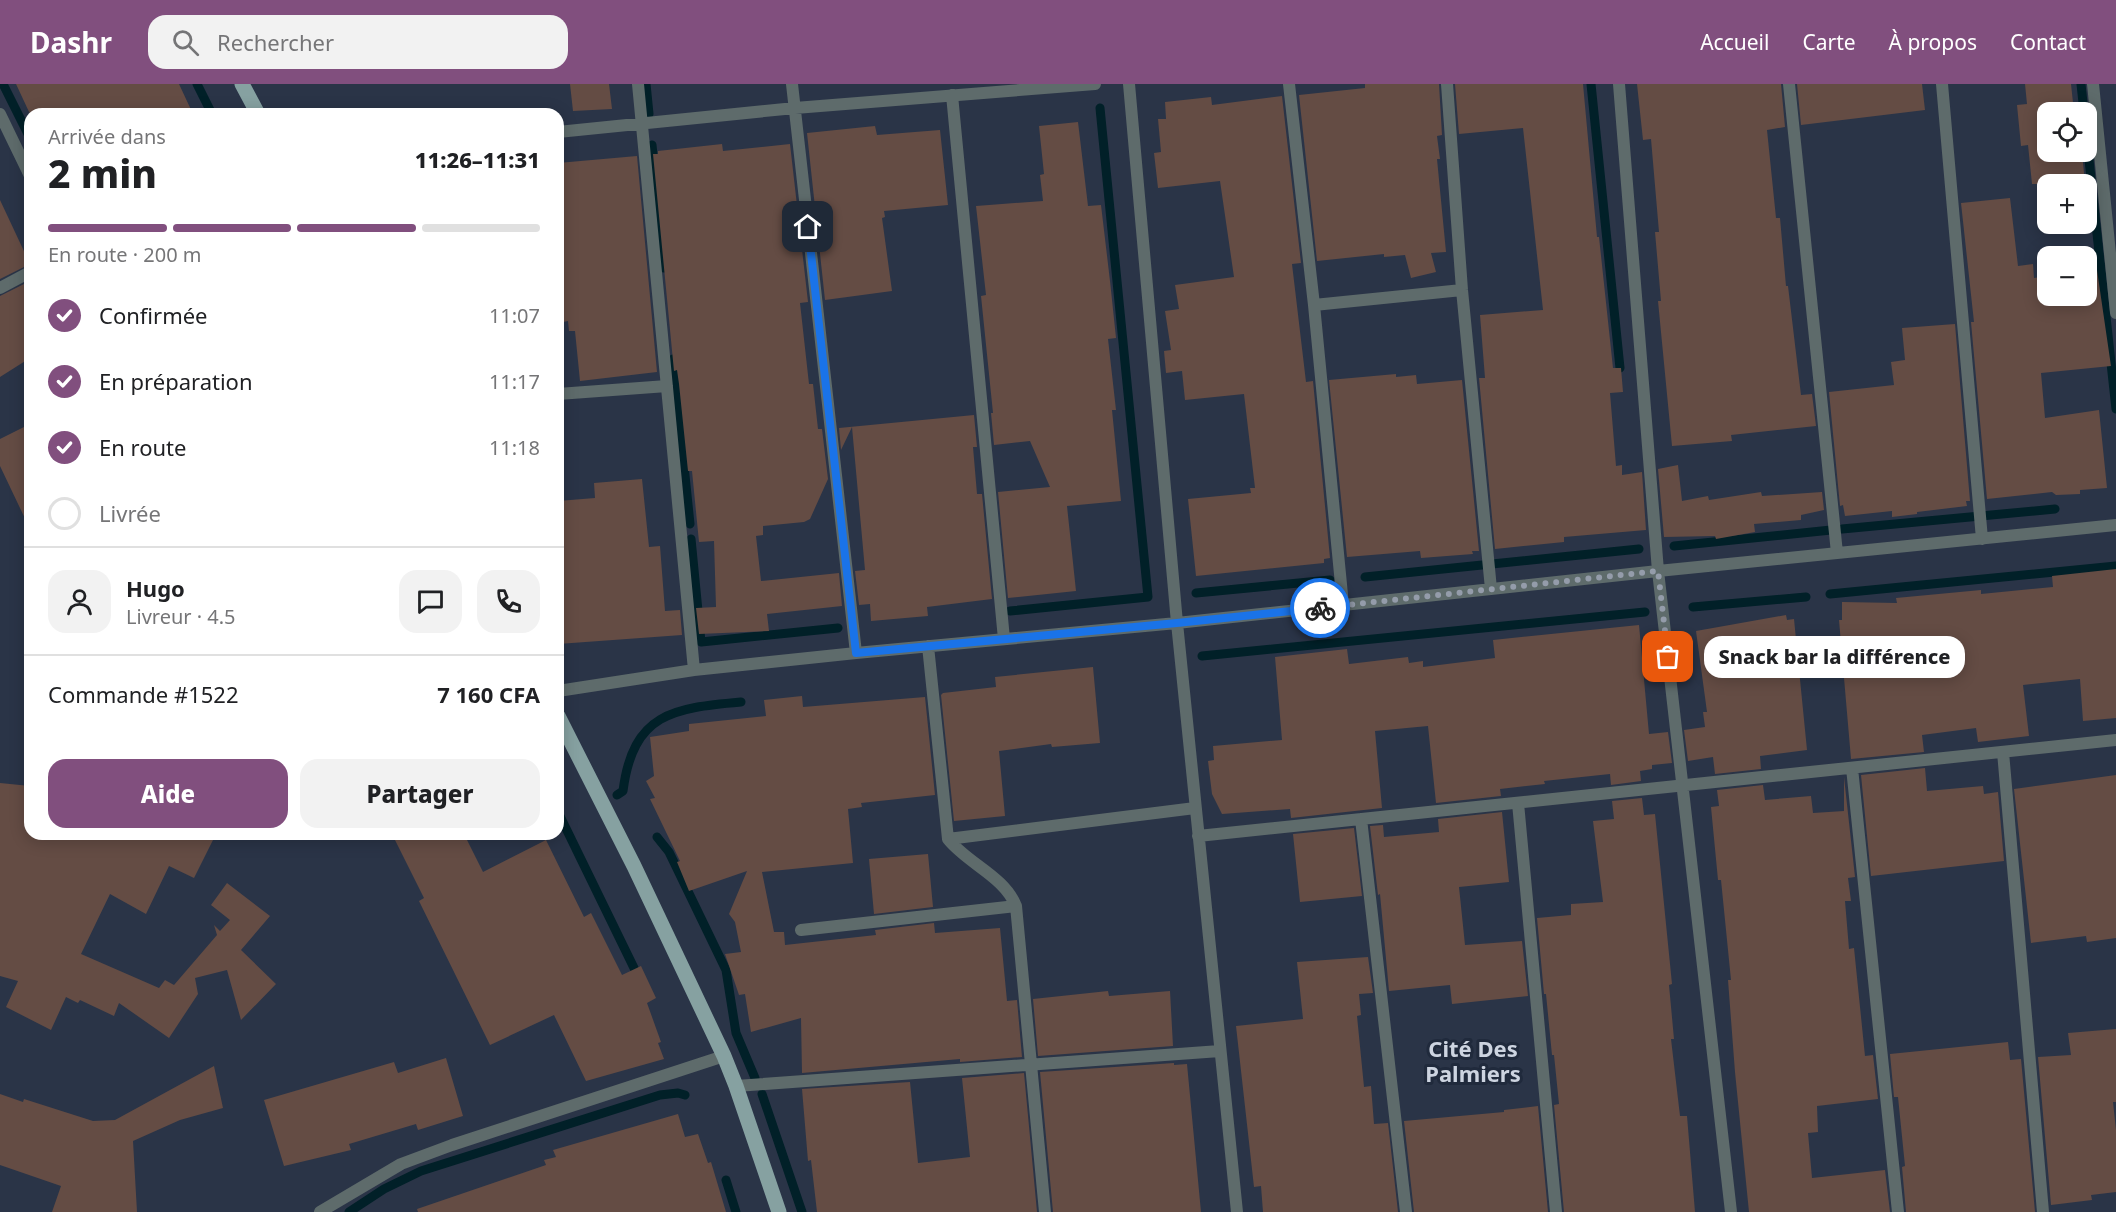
<!DOCTYPE html>
<html lang="fr">
<head>
<meta charset="utf-8">
<style>
	body { margin:0; font-family:"Noto Sans",sans-serif; background:#f2f2f2; color:#202124; height:100vh; display:flex; flex-direction:column; font-size:22px; white-space:nowrap }
	* { box-sizing:border-box; margin:0 }
	p { font-size:20px; color:#757577 }
	.icon { flex:none; width:33px; height:33px; fill:none; stroke:currentColor; stroke-width:2; stroke-linecap:round; stroke-linejoin:round }
	.map { position:relative; flex:1; overflow:hidden }
	.drawer { position:absolute; left:24px; top:24px; width:540px; height:732px; display:flex; flex-direction:column; background:#fff; border-radius:18px; box-shadow:0 3px 15px #0003 }
	.drawer>* { flex:none }
	.fabs { position:absolute; left:2037px; top:18px; display:grid; gap:12px }
	.fabs a { display:grid; place-items:center; width:60px; height:60px; border-radius:12px; background:#fff; box-shadow:0 3px 15px #0003; font-size:30px }
	.pin { position:absolute; display:grid; place-items:center; width:51px; height:51px; color:#fff; margin:-26px; border-radius:12px; box-shadow:0 3px 9px #0006 }
	.courier { position:absolute; display:grid; place-items:center; width:60px; height:60px; margin:-30px; border:4px solid #1a73e8; border-radius:50%; background:#fff; color:#222; box-shadow:0 2px 8px #0007 }
	.bubble { position:absolute; height:42px; border-radius:18px; background:#fff; box-shadow:0 3px 15px #0003; font-size:20px; font-weight:800; line-height:42px; text-align:center }
	.overview em { font-style:normal; font-weight:800 }
	.overview div { display:flex; flex-direction:column-reverse }
	.overview { display:flex; align-items:center; justify-content:space-between; height:102px; padding:0 24px }
	h1 { font-size:39px; font-weight:800; line-height:45px }
	.bar { display:grid; grid-template-columns:repeat(4,1fr); gap:9px 6px; align-content:center; height:72px; padding:0 24px }
	.bar i { height:8px; border-radius:4px; background:#e0e0e0 }
	.bar .selected { background:#814f7e }
	.bar p { grid-column:span 4 }
	.line { display:flex; align-items:center; gap:15px; padding:0 24px; border-top:2px solid #e0e0e0 }
	.line div { flex:1 }
	.round { display:grid; place-items:center; flex:none; width:63px; height:63px; border-radius:18px; background:#f2f2f2 }
	ol { padding:0 24px; list-style:none }
	li { display:flex; align-items:center; gap:18px; height:66px }
	li p { margin-inline-start:auto }
	li .icon { padding:6px; border-radius:50%; background:#814f7e; color:#fff; stroke-width:4 }
	li:last-child { color:#757577 }
	li i { width:33px; height:33px; border:3px solid #e0e0e0; border-radius:50% }
	.action { display:flex; gap:12px; margin-top:auto; padding:12px 24px }
	.action a { flex:1; height:69px; border-radius:18px; background:#814f7e; color:#fff; font-size:24px; font-weight:800; line-height:69px; text-align:center }
	.action a+a { background:#f2f2f2; color:#202124 }
	header { display:flex; align-items:center; gap:36px; box-sizing:border-box; height:84px; padding:0 30px; background:#814f7e; color:#fff }
	header strong { font-size:28px }
	nav { display:flex; gap:33px; margin-inline-start:auto; font-size:21px }
	.search { width:420px; height:54px; background:#f2f2f2; display:flex; align-items:center; gap:15px; box-sizing:border-box; padding:0 21px; border-radius:18px; color:#757577; font-size:22px }
	.map>svg:first-child { display:block }
</style>
</head>
<body>
<header>
<strong>Dashr</strong>
<div class="search"><svg class="icon" aria-label="search" viewBox="0 0 24 24"><circle cx="10" cy="10" r="6"/><path d="M15 15l6 6"/></svg>Rechercher</div>
<nav><a>Accueil</a><a>Carte</a><a>À propos</a><a>Contact</a></nav>
</header>
<div class="map">
<svg width="2116" height="1128" viewBox="0 0 2116 1128">
	<rect width="100%" height="100%" fill="#2a3447"/>
	<g fill="none" stroke-linecap="round" stroke-linejoin="round">
		<path stroke="#012028" stroke-width="9" d="M 3,0 L 30,54
			M 197,0 L 212,30
			M 646,0 L 649,30
			M 1591,0 L 1620,284
			M 2081,0 L 2084,28
			M 2086,48 L 2116,325
			M 652,61 L 664,184
			M 673,275 L 690,440
			M 1842,445 L 2055,425
			M 691,455 L 701,558 L 838,544
			M 1674,462 L 1831,446
			M 1365,493 L 1639,465
			M 1196,509 L 1330,496
			M 1830,510 L 2116,482
			M 1693,523 L 1806,513
			M 1010,527 L 1148,513 L 1100,24
			M 1202,572 L 1645,528
			M 617,711 L 623,707 C 633,629 673,624 741,618
			M 558,728 L 634,884
			M 657,753 L 669,768 L 726,886 L 736,949 L 755,994
			M 762,1010 L 802,1128
			M 726,1096 L 736,1128
			M 349,1128 L 384,1105 L 421,1087 L 660,1011 L 678,1009 L 685,1011"/>
	</g>
	<path fill="#644c44" d="M 16,0 L 179,0 L 193,30 L 30,30 Z
		M 570,0 L 609,0 L 612,25 L 573,27 Z
		M 1365,0 L 1439,0 L 1442,51 L 1437,52 L 1440,75 L 1437,75 L 1446,168 L 1431,169 L 1436,188 L 1411,194 L 1405,171 L 1384,173 L 1384,170 L 1317,177 L 1299,11 L 1365,4 Z
		M 1455,0 L 1583,0 L 1597,153 L 1599,153 L 1613,284 L 1621,284 L 1623,308 L 1610,309 L 1616,382 L 1622,381 L 1622,391 L 1642,388 L 1646,446 L 1564,453 L 1564,458 L 1495,465 L 1479,294 L 1485,294 L 1480,231 L 1543,226 L 1523,44 L 1459,50 Z
		M 1637,0 L 1781,0 L 1785,43 L 1767,46 L 1776,134 L 1780,134 L 1786,202 L 1788,202 L 1801,311 L 1812,310 L 1816,342 L 1731,351 L 1732,357 L 1672,362 L 1658,217 L 1661,217 L 1655,148 L 1659,148 L 1651,55 L 1643,56 Z
		M 1797,0 L 1922,0 L 1925,26 L 1801,41 Z
		M 2025,0 L 2071,0 L 2074,28 L 2048,28 L 2048,68 L 2082,68 L 2085,100 L 2032,100 L 2028,61 L 2021,62 L 2017,21 L 2027,20 Z
		M 1282,12 L 1301,179 L 1292,180 L 1306,298 L 1313,297 L 1330,474 L 1324,475 L 1324,479 L 1196,492 L 1188,415 L 1251,409 L 1250,404 L 1255,404 L 1244,310 L 1185,316 L 1182,287 L 1166,289 L 1164,267 L 1171,266 L 1165,227 L 1179,225 L 1175,201 L 1234,193 L 1220,97 L 1158,104 L 1154,69 L 1161,68 L 1158,35 L 1166,35 L 1165,18 L 1211,13 L 1212,21 Z
		M 1078,38 L 1088,122 L 1101,121 L 1110,197 L 1116,254 L 1108,255 L 1116,326 L 1112,326 L 1121,417 L 1067,422 L 1076,507 L 1008,514 L 998,408 L 1050,403 L 1030,357 L 994,361 L 991,329 L 993,329 L 981,212 L 986,211 L 976,122 L 1043,117 L 1040,91 L 1044,90 L 1039,42 Z
		M 875,42 L 877,51 L 940,46 L 948,121 L 884,127 L 885,133 L 882,134 L 892,207 L 825,216 L 807,49 Z
		M 722,60 L 723,67 L 790,60 L 808,218 L 800,219 L 809,300 L 813,300 L 818,345 L 822,345 L 828,395 L 810,435 L 804,438 L 763,442 L 763,451 L 756,452 L 761,497 L 839,489 L 842,522 L 767,530 L 769,547 L 699,550 L 696,524 L 716,523 L 714,457 L 699,458 L 692,387 L 688,387 L 679,300 L 677,286 L 674,287 L 653,70 L 658,70 L 658,67 Z
		M 637,72 L 657,288 L 580,297 L 575,247 L 569,247 L 568,237 L 558,239 L 558,79 Z
		M 2010,114 L 2018,182 L 2033,180 L 2034,194 L 2048,192 L 2048,212 L 2086,212 L 2086,187 L 2097,186 L 2111,282 L 2041,289 L 2045,334 L 2099,326 L 2107,404 L 2080,406 L 2080,410 L 2056,411 L 2052,408 L 1987,415 L 1971,238 L 1974,238 L 1961,119 Z
		M 0,116 L 30,180 L 0,195 Z
		M 30,197 L 30,274 L 0,293 L 0,212 Z
		M 1955,240 L 1970,417 L 1966,417 L 1967,422 L 1917,428 L 1917,430 L 1892,433 L 1892,427 L 1845,432 L 1843,421 L 1840,422 L 1829,308 L 1894,301 L 1891,278 L 1905,276 L 1902,244 Z
		M 1396,290 L 1396,293 L 1416,291 L 1417,300 L 1462,296 L 1479,467 L 1472,467 L 1473,470 L 1421,474 L 1420,467 L 1347,473 L 1329,296 Z
		M 974,331 L 977,363 L 973,363 L 977,410 L 982,410 L 992,515 L 927,523 L 928,532 L 871,537 L 870,520 L 859,521 L 855,487 L 865,486 L 852,343 L 841,366 L 839,344 Z
		M 30,340 L 30,445 L 0,382 L 0,355 Z
		M 1678,381 L 1682,417 L 1708,412 L 1709,416 L 1761,408 L 1762,412 L 1822,408 L 1824,426 L 1801,431 L 1801,436 L 1754,440 L 1755,448 L 1716,455 L 1715,452 L 1664,453 L 1658,385 Z
		M 642,395 L 649,463 L 660,462 L 665,527 L 680,526 L 682,551 L 558,560 L 558,417 L 595,414 L 594,399 Z
		M 2116,485 L 2116,634 L 2083,637 L 2080,595 L 2023,601 L 2029,652 L 1978,658 L 1976,644 L 1922,651 L 1924,668 L 1851,675 L 1839,536 L 1842,536 L 1842,518 L 1897,519 L 1896,514 L 1981,506 L 1981,510 L 2053,503 L 2052,492 Z
		M 1786,531 L 1787,536 L 1794,535 L 1807,666 L 1760,672 L 1761,685 L 1715,690 L 1713,673 L 1688,677 L 1684,646 L 1705,643 L 1703,628 L 1707,628 L 1696,547 Z
		M 1639,541 L 1649,650 L 1668,648 L 1672,679 L 1652,681 L 1652,685 L 1640,687 L 1641,697 L 1611,701 L 1610,690 L 1544,697 L 1545,700 L 1500,705 L 1501,712 L 1436,719 L 1428,642 L 1375,647 L 1382,724 L 1291,734 L 1290,725 L 1222,730 L 1212,710 L 1208,677 L 1214,676 L 1213,662 L 1282,656 L 1275,573 L 1347,565 L 1349,580 L 1408,573 L 1409,579 L 1423,577 L 1423,583 L 1495,574 L 1493,556 Z
		M 1093,583 L 1100,659 L 1052,663 L 1051,660 L 999,667 L 1005,732 L 954,737 L 941,611 L 943,609 L 996,603 L 995,593 Z
		M 802,612 L 803,623 L 925,613 L 935,711 L 861,719 L 862,723 L 848,725 L 853,779 L 762,788 L 774,848 L 784,848 L 785,861 L 876,851 L 875,846 L 934,839 L 935,849 L 1000,844 L 1007,917 L 1017,916 L 1022,973 L 960,978 L 960,975 L 802,989 L 801,934 L 751,948 L 745,910 L 739,911 L 725,870 L 741,868 L 735,838 L 729,830 L 747,787 L 689,807 L 677,778 L 680,777 L 650,715 L 655,714 L 646,697 L 654,692 L 650,653 L 689,647 L 689,640 L 766,632 L 764,616 Z
		M 1925,684 L 1927,707 L 1983,702 L 1984,710 L 1998,708 L 2004,777 L 1871,792 L 1861,691 Z
		M 2116,691 L 2116,854 L 2087,858 L 2086,852 L 2031,859 L 2014,705 Z
		M 1844,693 L 1855,793 L 1848,794 L 1851,817 L 1845,817 L 1849,865 L 1854,864 L 1865,972 L 1873,971 L 1878,1015 L 1817,1022 L 1818,1048 L 1808,1049 L 1812,1094 L 1885,1086 L 1890,1128 L 1749,1128 L 1735,988 L 1728,896 L 1731,896 L 1721,796 L 1718,796 L 1711,723 L 1719,722 L 1717,706 L 1763,701 L 1765,716 L 1811,712 L 1813,729 L 1844,727 Z
		M 0,699 L 30,702 L 30,750 L 216,750 L 194,794 L 169,782 L 146,830 L 110,810 L 81,870 L 159,904 L 165,896 L 174,901 L 217,851 L 214,841 L 220,847 L 230,836 L 211,821 L 227,799 L 270,832 L 241,866 L 276,900 L 241,936 L 227,886 L 195,894 L 198,910 L 169,954 L 119,919 L 114,932 L 80,916 L 78,919 L 66,913 L 51,946 L 6,923 L 18,897 L 0,892 Z
		M 1642,714 L 1644,731 L 1655,730 L 1672,900 L 1669,901 L 1674,955 L 1671,955 L 1680,1032 L 1687,1032 L 1695,1128 L 1564,1128 L 1554,1021 L 1559,1020 L 1554,971 L 1552,971 L 1546,910 L 1544,910 L 1537,834 L 1571,831 L 1571,820 L 1603,818 L 1593,737 L 1614,735 L 1612,717 Z
		M 1502,728 L 1509,798 L 1459,803 L 1465,861 L 1522,857 L 1528,912 L 1452,920 L 1450,901 L 1389,907 L 1380,810 L 1378,811 L 1370,742 L 1383,741 L 1384,753 L 1439,748 L 1438,735 Z
		M 1354,744 L 1362,812 L 1300,818 L 1293,750 Z
		M 392,750 L 464,750 L 483,788 L 546,756 L 584,833 L 591,829 L 622,891 L 641,882 L 656,914 L 647,919 L 661,958 L 658,959 L 664,975 L 586,997 L 554,931 L 490,961 L 419,817 L 424,814 Z
		M 928,770 L 933,823 L 874,830 L 869,775 Z
		M 1368,873 L 1373,909 L 1359,910 L 1361,931 L 1357,932 L 1364,1003 L 1371,1002 L 1374,1040 L 1388,1039 L 1398,1128 L 1263,1128 L 1261,1102 L 1254,1103 L 1236,942 L 1303,935 L 1297,878 Z
		M 1108,907 L 1109,912 L 1170,907 L 1173,962 L 1038,972 L 1033,915 Z
		M 2116,945 L 2116,1018 L 2113,1018 L 2116,1046 L 2116,1108 L 2091,1111 L 2092,1116 L 2051,1121 L 2038,973 L 2071,971 L 2068,949 Z
		M 2008,958 L 2010,976 L 2021,975 L 2035,1128 L 1906,1128 L 1902,1083 L 1905,1082 L 1898,1013 L 1894,1013 L 1890,970 Z
		M 446,974 L 463,1032 L 418,1046 L 416,1040 L 349,1060 L 351,1066 L 284,1082 L 264,1016 L 394,978 L 398,989 Z
		M 1174,979 L 1174,981 L 1187,980 L 1201,1128 L 1053,1128 L 1040,988 Z
		M 214,982 L 223,1024 L 180,1036 L 133,1057 L 137,1128 L 52,1128 L 61,1102 L 0,1081 L 0,1010 L 23,1018 L 24,1015 L 93,1037 L 115,1036 Z
		M 1024,989 L 1037,1128 L 817,1128 L 811,1076 L 808,1077 L 802,1005 L 910,998 L 918,1079 L 970,1073 L 962,994 Z
		M 1538,1022 L 1548,1128 L 1414,1128 L 1404,1037 L 1504,1028 L 1504,1026 Z
		M 678,1030 L 685,1053 L 698,1050 L 708,1079 L 711,1078 L 726,1128 L 418,1128 L 417,1125 L 546,1081 L 544,1076 L 556,1073 L 553,1066 Z"/>
	<g fill="none" stroke-linecap="round" stroke-linejoin="round">
		<path stroke="#5e6b6b" stroke-width="12" d="M 638,0 L 694,586
			M 792,0 L 856,569
			M 1129,0 L 1177,539 L 1237,1128
			M 1289,0 L 1314,221 L 1343,521
			M 1447,0 L 1462,206 L 1491,505
			M 1619,0 L 1658,487 L 1731,1128
			M 1789,0 L 1837,469
			M 1942,0 L 1982,455
			M 2093,0 L 2116,229
			M 952,11 L 1004,555
			M 0,30 L 30,92
			M 558,48 L 795,24 L 1095,0
			M 0,204 L 30,188
			M 1314,221 L 1462,206
			M 558,310 L 667,302
			M 928,562 L 948,755 C 968,780 1004,792 1016,822 L 1045,1128
			M 558,607 L 694,586 L 856,569 L 1177,539 L 1658,487 L 2116,441
			M 2003,668 L 2043,1128
			M 1852,684 L 1898,1128
			M 1518,719 L 1556,1128
			M 1361,735 L 1406,1128
			M 1198,752 L 2116,656
			M 948,755 L 1195,724
			M 801,846 L 1016,822
			M 736,1002 L 1220,967
			M 320,1128 L 401,1080 L 452,1061 L 724,972"/>
		<path stroke="#86a1a1" stroke-width="15" d="M 242,0 L 258,30
			M 558,632 L 634,782 L 724,972 L 736,1002 L 779,1128"/>
	</g>
	<g fill="none" stroke-linecap="round" stroke-linejoin="round">
		<path stroke="#949caa" stroke-width="6" stroke-dasharray="0 10.8" d="M 1320,524 L 1658,487 L 1668,573"/>
		<path stroke="#1a73e8" stroke-width="8" d="M 808,143 L 856,569 L 1177,539 L 1320,524"/>
	</g>
	<g text-anchor="middle" dominant-baseline="central" stroke-width="6" stroke-linejoin="round" paint-order="stroke">
		<g font-size="22" font-weight="bold" fill="#cdd4e0" stroke="#202a3c">
			<text x="1473" y="964">Cité Des<tspan x="1473" dy="25">Palmiers</tspan></text>
		</g>
	</g>
</svg>
<div class="fabs">
<a><svg class="icon" aria-label="locate" viewBox="0 0 24 24"><circle cx="12" cy="12" r="6"/><path d="M12 2v4M12 18v4M2 12h4M18 12h4"/></svg></a>
<a>+</a>
<a>−</a>
</div>
<div class="pin" style="left:1668px;top:573px;background:#ea580c"><svg class="icon" aria-label="bag" viewBox="0 0 24 24"><path d="M5 8h14l-1 12H6zM9 8a3 3 0 0 1 6 0"/></svg></div>
<div class="pin" style="left:808px;top:143px;background:#1f2937"><svg class="icon" aria-label="home" viewBox="0 0 24 24"><path d="M3 11l9-7 9 7M6 9v11h12V9"/></svg></div>
<div class="courier" style="left:1320px;top:524px"><svg class="icon" aria-label="bike" viewBox="0 0 24 24"><circle cx="6" cy="16" r="4"/><circle cx="18" cy="16" r="4"/><path d="M6 16l4-8h5l3 8M10 8l3 8H6M13 5h3"/></svg></div>
<div class="bubble" style="left:1704px;top:552px;width:261px">Snack bar la différence</div>
<section class="drawer">
<div class="overview"><div><h1>2 min</h1><p>Arrivée dans</p></div><em>11:26–11:31</em></div>
<div class="bar"><i class="selected"></i><i class="selected"></i><i class="selected"></i><i></i><p>En route · 200 m</p></div>
<ol>
<li><svg class="icon" aria-label="check" viewBox="0 0 24 24"><path d="M5 12l5 5 9-10"/></svg>Confirmée<p>11:07</p></li>
<li><svg class="icon" aria-label="check" viewBox="0 0 24 24"><path d="M5 12l5 5 9-10"/></svg>En préparation<p>11:17</p></li>
<li><svg class="icon" aria-label="check" viewBox="0 0 24 24"><path d="M5 12l5 5 9-10"/></svg>En route<p>11:18</p></li>
<li><i></i>Livrée</li>
</ol>
<div class="line" style="height:108px"><a class="round"><svg class="icon" aria-label="person" viewBox="0 0 24 24"><circle cx="12" cy="8" r="4"/><path d="M4 21q1-7 8-7t8 7"/></svg></a><div><b>Hugo</b><p>Livreur · 4.5</p></div><a class="round"><svg class="icon" aria-label="chat" viewBox="0 0 24 24"><path d="M4 5h16v11H9l-5 4z"/></svg></a><a class="round"><svg class="icon" aria-label="phone" viewBox="0 0 24 24"><path d="M5 4h4l2 5-3 2q2 4 5 5l2-3 5 2v4C11 20 4 13 5 4z"/></svg></a></div>
<div class="line" style="height:78px"><div>Commande #1522</div><b>7 160 CFA</b></div>
<div class="action"><a>Aide</a><a>Partager</a></div>
</section>
</div>
</body>
</html>
